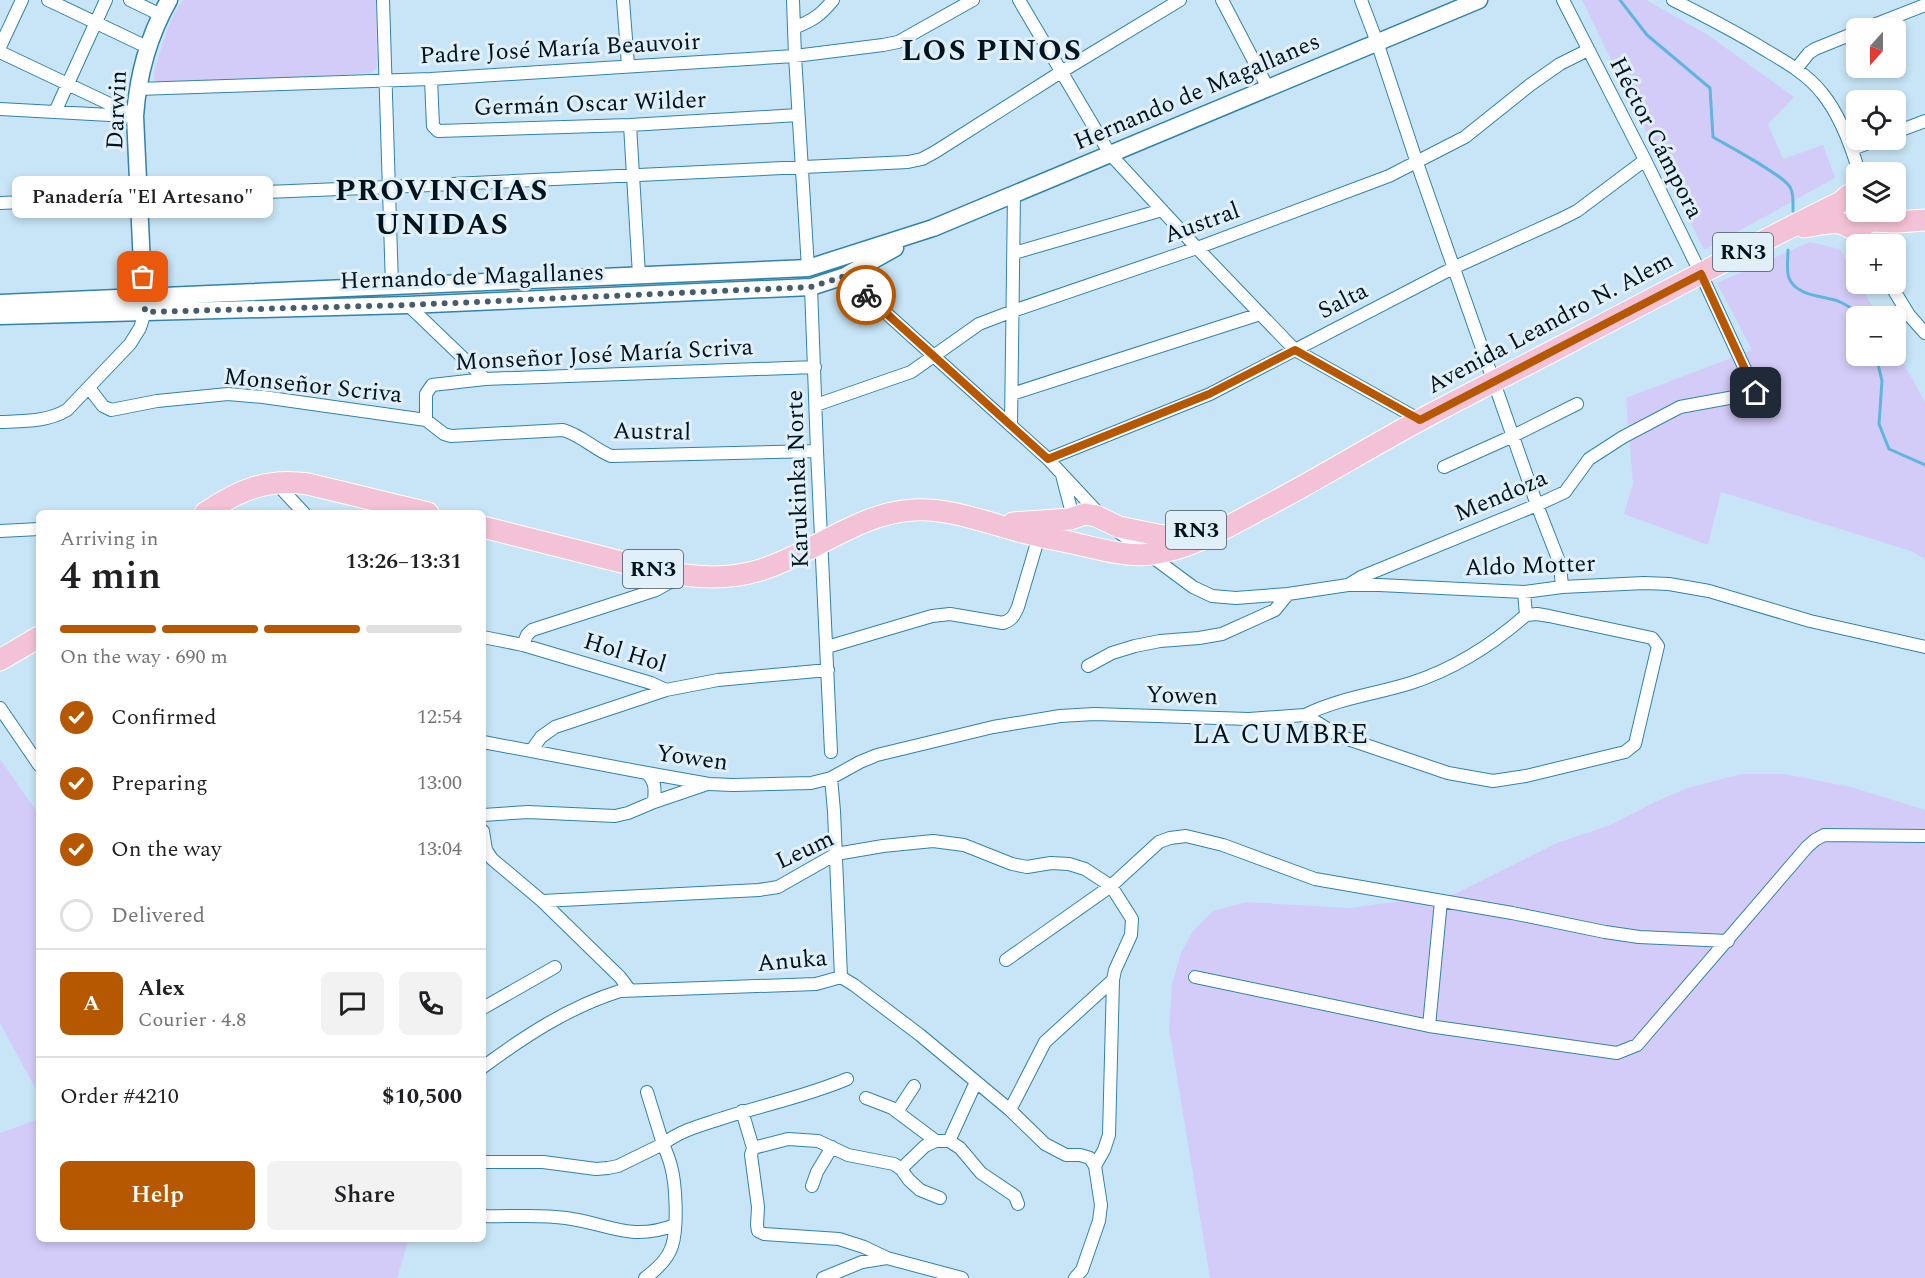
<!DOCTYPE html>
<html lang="en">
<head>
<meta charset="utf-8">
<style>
	body { margin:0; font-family:Spectral,serif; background:#f2f2f2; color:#202124; height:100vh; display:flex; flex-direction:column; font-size:22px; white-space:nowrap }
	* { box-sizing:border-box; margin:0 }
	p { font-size:20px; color:#757577 }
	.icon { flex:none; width:33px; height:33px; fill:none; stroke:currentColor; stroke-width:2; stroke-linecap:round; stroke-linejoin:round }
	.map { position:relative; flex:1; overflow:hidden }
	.side { position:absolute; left:36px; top:510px; width:450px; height:732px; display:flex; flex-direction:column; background:#fff; border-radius:9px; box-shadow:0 3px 9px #0003 }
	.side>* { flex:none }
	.needle { width:39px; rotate:201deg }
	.controls { position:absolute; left:1846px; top:18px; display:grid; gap:12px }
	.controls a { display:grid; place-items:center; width:60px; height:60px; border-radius:9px; background:#fff; box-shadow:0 3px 9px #0003; font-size:30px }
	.pin { position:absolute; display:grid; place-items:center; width:51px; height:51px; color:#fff; margin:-26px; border-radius:12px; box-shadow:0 3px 9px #0006 }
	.courier { position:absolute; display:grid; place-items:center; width:60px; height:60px; margin:-30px; border:4px solid #b55801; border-radius:50%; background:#fff; color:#222; box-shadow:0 2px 8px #0007 }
	.bubble { position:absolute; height:42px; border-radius:9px; background:#fff; box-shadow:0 3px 9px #0003; font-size:20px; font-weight:600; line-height:42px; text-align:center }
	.summary em { font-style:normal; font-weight:600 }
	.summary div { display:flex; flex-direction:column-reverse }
	.summary { display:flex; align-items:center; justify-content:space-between; height:102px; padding:0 24px }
	h1 { font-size:39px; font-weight:600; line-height:45px }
	.bar { display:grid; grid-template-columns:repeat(4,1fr); gap:9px 6px; align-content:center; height:72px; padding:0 24px }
	.bar i { height:8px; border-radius:4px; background:#e0e0e0 }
	.bar .on { background:#b55801 }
	.bar p { grid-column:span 4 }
	.line { display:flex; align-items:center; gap:15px; padding:0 24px; border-top:2px solid #e0e0e0 }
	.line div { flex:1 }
	.round { display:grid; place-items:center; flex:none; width:63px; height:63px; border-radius:9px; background:#f2f2f2 }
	ol { padding:0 24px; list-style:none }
	li { display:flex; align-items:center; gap:18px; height:66px }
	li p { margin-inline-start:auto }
	li .icon { padding:6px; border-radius:50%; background:#b55801; color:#fff; stroke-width:4 }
	li:last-child { color:#757577 }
	li i { width:33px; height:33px; border:3px solid #e0e0e0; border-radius:50% }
	.button { display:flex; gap:12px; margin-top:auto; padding:12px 24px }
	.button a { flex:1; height:69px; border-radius:9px; background:#b55801; color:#fff; font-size:24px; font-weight:600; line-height:69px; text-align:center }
	.button a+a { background:#f2f2f2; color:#202124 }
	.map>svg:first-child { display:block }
</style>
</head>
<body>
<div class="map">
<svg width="1925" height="1278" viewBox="0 0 1925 1278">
	<rect width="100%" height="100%" fill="#c7e5f6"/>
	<path fill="#d3ccf8" d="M 183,0 L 376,0 L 377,68 L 370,73 L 162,84 L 157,82 L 154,78 L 154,72 C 162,48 167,21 183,0 Z
		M 1582,0 L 1646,0 L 1708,35 L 1794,97 L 1768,124 L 1783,159 L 1823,145 L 1835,178 L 1704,250 Z
		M 1810,242 L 1840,249 L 1857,279 L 1857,284 L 1859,284 L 1878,316 L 1857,316 L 1857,356 L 1896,356 L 1896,350 L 1925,402 L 1925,559 L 1911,551 L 1721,492 L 1708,545 L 1624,514 L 1633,483 L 1626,398 L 1752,350 L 1717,283 Z
		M 0,759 L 39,815 L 39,1095 L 0,1023 Z
		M 1741,774 L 1784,774 L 1851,787 L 1925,810 L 1925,1278 L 1210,1278 L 1169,1028 L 1172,985 L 1181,953 L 1193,931 L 1213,911 L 1246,902 L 1349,908 L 1455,894 L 1557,843 L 1610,825 L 1655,802 L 1687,788 Z
		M 39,1119 L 39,1239 L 406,1239 L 407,1245 L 397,1278 L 0,1278 L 0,1133 Z"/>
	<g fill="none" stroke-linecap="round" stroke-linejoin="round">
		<path stroke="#5fb5e0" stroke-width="3" d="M 1620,0 L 1647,35 L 1710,88 L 1713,137 C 1728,146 1782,174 1790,187 C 1794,194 1793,203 1793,211
			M 1788,250 C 1788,260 1786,269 1789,278 C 1796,296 1823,296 1838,301 C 1847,305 1855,310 1862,316
			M 1876,356 L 1882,381 L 1879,424 L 1889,449 L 1925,465"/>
		<defs>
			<path id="street" d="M 48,0 L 147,47
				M 130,0 L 161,15
				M 383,0 L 392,286
				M 623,0 L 628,65
				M 793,0 L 795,56 L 808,268
				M 1019,0 L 1110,154 L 1197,248 L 1295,350 L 1420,420
				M 1222,0 L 1268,88
				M 1361,0 L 1377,42 L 1417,163 L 1537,505 L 1560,564 L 1562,587
				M 1673,0 C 1705,16 1736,32 1767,51 C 1786,62 1808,75 1822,93 C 1840,115 1851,145 1859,172
				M 794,28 C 813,20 820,16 833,0
				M 1866,28 L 1925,5
				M 0,47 L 22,0
				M 0,52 L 135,116
				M 1796,69 L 1809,53 L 1815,49 L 1857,32
				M 431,79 L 433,126 L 438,131 L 630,125 L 798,115
				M 137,89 L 431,79 L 795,56 L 883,45 L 898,42 L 973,0
				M 0,109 L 128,116
				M 55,112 L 106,0
				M 630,125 L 639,275
				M 1896,132 L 1925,121
				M 1852,149 L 1877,140
				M 0,203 L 389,187 L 908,162 L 922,159 L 935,152 L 1061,72 L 1180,0
				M 1861,227 L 1870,244
				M 1014,253 L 1162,210
				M 845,276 L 1048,459 L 1102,517
				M 1890,284 L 1909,315 L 1925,333
				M 811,287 L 817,451 L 831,752
				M 408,305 L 485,379
				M 89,388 L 103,406 L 111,410 L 157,401 L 228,394 L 263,397 L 426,420 L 444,434 L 451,436 L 563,430 C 581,435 594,449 611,456 L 817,451
				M 1012,394 L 1260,314
				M 816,405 L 911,372 L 979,324 L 1013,311 L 1197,248 L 1389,176 L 1465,137 L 1530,85 L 1560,64 L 1588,50
				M 426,420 L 426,394 L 432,385 L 485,379 L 815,367
				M 0,422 C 23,421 47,422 67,410 L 130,344 L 140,328 L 145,312
				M 1011,426 L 1014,194
				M 1048,459 L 1210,394 L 1453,268 L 1559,220 L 1577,211 L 1645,160
				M 1444,467 L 1513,436 L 1577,404
				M 1062,475 L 1073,517
				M 275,482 L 304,513
				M 1116,530 L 1193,587 L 1212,596 L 1236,598 L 1288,594 L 1348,585 L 1379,585 L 1524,592 L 1562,587 L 1644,583 L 1669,584 L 1709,591 L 1810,621 L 1925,647
				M 0,531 L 39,529
				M 1348,585 L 1361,577 L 1537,505 L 1565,492 L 1589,459 L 1623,437 L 1680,407 L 1756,393 L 1701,274 L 1645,160 L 1563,0
				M 483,637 L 523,645 L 651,683 L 666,690
				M 523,645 L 527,635 L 532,630 L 656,590 L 683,575
				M 827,647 L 932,616 L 950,614 L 1003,623 C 1012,620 1014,616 1018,607 L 1039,536
				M 1088,666 L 1112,653 L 1135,646 L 1160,641 L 1199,638 L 1222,634 L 1275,610 L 1288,594
				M 0,708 L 39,765
				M 1305,715 C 1339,698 1376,694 1411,683 C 1454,669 1492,645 1526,615 L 1524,592
				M 483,742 L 647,773 L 709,784 L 733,785 L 811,783 L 831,778 L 860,762 L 877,755 L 993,727 L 1060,716 L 1094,714 L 1249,719 L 1305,715 L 1339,736 L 1448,773 L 1493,781 L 1526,776 L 1625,752 L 1635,744 L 1658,646 L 1652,638 L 1549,616 L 1537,614 L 1526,615
				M 531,751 L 541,737 L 555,727 L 666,690 L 718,680 L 828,670
				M 647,773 C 656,783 655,789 654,802
				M 831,778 L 834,811 L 841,977
				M 483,815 L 528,812 L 615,816 L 628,813 L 654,802 L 707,784
				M 483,831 L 486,850 L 492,859 L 542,901 L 620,977 L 629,989
				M 542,901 L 759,890 L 778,887 L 836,854 L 883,846 L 933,841 L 964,845 L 1012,864 L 1027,867 L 1051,863 L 1069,864 L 1085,869 L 1111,886 L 1132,919 L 1131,935 L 1115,970 L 1113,980 L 1045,1042 L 1010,1110
				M 1006,960 L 1111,886 L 1159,842 L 1170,838 L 1186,836 L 1223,845 L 1315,879 L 1512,913 L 1605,932 L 1639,937 L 1728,941
				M 1195,977 L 1429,1026 L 1617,1053 L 1637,1045 L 1807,847 L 1815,840 L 1824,835 L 1925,836
				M 483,1008 L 555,967
				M 1429,1026 L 1441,901
				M 483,1067 C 525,1036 569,1007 620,991 L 816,984 L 841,977 L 854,985 L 920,1035 L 1010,1110 L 1045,1144 L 1066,1155 L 1080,1155 L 1090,1158 L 1095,1166
				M 647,1092 L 663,1144 C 679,1132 695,1127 714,1121 C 758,1106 805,1097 847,1079
				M 866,1098 L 892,1108 L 936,1141 L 949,1141 L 960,1148 L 981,1173 L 1015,1196 L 1018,1204
				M 742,1111 L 753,1148
				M 897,1112 L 914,1086
				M 949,1141 L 976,1082
				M 483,1162 L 543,1162 L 596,1169 L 608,1168 L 618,1166 L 663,1144 C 666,1151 669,1158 671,1166 C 676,1184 678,1228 672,1246 C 668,1259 656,1270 645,1278
				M 901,1169 L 925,1146 L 936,1141
				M 812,1186 L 817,1172 L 832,1147
				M 483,1216 C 511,1217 539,1214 566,1218 C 610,1224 630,1242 675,1225
				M 887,1258 L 864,1247 L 839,1239 L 764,1234 L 758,1231 L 757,1225 L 758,1207 L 751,1155 L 753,1148 L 788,1139 L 818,1141 L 848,1155 L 894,1164 L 901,1169 L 909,1180 L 920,1190 L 940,1198
				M 823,1278 L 862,1262 L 887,1258 L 962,1278
				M 1075,1278 L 1082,1270 L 1099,1221 L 1101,1205 L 1095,1166 L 1104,1150 L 1109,1135 L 1113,980"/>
			<path id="secondary" d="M 0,303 L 808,268 L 933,228 L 1479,0
				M 144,308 L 135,116 C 138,74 148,37 169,0
				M 0,316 L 408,305 L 811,287 L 845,276 L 895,248"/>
			<path id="highway" d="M 1869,221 L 1898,222 L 1925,220
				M 1804,227 C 1816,225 1827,222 1839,223 C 1844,223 1846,227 1852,228 C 1863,230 1871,222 1872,212
				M 205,513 C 239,490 267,478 308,484 L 428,513
				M 1013,523 L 1070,519 L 1085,514 L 1096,516 L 1119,527 L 1163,536 L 1198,529
				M 483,527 C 519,536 555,545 590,554 C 643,567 703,587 757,571 C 810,556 859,512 914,510 C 950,508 988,523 1022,532 C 1039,537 1056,539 1073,543 C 1099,549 1125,557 1152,554 C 1191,549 1227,527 1261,509 C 1315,481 1368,448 1422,419 C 1476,390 1531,363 1585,334 C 1670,290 1755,244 1841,202 L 1849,195 L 1857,194
				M 0,660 L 39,637"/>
		</defs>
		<use href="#street" stroke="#3283a9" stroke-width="14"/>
		<use href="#secondary" stroke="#3283a9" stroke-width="19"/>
		<use href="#highway" stroke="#fff" stroke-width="23"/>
		<use href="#street" stroke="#fff" stroke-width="12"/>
		<use href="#secondary" stroke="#fff" stroke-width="16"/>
		<use href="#highway" stroke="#f4c2d6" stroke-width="21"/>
	</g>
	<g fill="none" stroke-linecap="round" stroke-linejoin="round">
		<path stroke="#465d6b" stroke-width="6" stroke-dasharray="0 10.8" d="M 143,277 L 145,312 L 408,305 L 811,287 L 845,276 L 866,295"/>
		<path stroke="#b55801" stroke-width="8" d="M 866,295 L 1048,459 L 1209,394 L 1295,350 L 1420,420 L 1701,274 L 1756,393"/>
	</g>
	<g text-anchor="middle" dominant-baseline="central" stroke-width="6" stroke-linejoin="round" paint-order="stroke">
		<g fill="#e1f0f8" stroke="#445661" stroke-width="1.5">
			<rect x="1713" y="233" width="60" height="38" rx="4.5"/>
			<rect x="1166" y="511" width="60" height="38" rx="4.5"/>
			<rect x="623" y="550" width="60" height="38" rx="4.5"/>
		</g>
		<g font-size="22" font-weight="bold" fill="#001420">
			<text x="1743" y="252">RN3</text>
			<text x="1196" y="530">RN3</text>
			<text x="653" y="569">RN3</text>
		</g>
		<g font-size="24" fill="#001420" stroke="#e1f0f8">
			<text transform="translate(560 49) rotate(-3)">Padre José María Beauvoir</text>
			<text transform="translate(1197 92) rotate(-23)">Hernando de Magallanes</text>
			<text transform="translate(590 104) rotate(-2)">Germán Oscar Wilder</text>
			<text transform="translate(117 110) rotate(-87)">Darwin</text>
			<text transform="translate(1656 138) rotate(63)">Héctor Cámpora</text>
			<text transform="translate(1202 223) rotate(-20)">Austral</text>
			<text transform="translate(472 277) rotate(-2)">Hernando de Magallanes</text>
			<text transform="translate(1343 301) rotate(-27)">Salta</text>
			<text transform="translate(1550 323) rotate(-28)">Avenida Leandro N. Alem</text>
			<text transform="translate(604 355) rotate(-3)">Monseñor José María Scriva</text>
			<text transform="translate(313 386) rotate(6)">Monseñor Scriva</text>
			<text transform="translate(652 432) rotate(1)">Austral</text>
			<text transform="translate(798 479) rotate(-92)">Karukinka Norte</text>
			<text transform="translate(1501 496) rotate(-23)">Mendoza</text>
			<text transform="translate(1530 566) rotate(-2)">Aldo Motter</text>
			<text transform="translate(625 653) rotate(17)">Hol Hol</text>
			<text transform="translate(1182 696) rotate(2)">Yowen</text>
			<text transform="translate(692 758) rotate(8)">Yowen</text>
			<text transform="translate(805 850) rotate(-25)">Leum</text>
			<text transform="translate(792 961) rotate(-5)">Anuka</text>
		</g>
		<g font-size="27" letter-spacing="1.5" fill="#001420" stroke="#e1f0f8">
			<text x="1281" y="735">LA CUMBRE</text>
		</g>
		<g font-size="30" font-weight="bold" letter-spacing="1.5" fill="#001420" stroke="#e1f0f8">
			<text x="992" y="51">LOS PINOS</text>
			<text x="442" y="191">PROVINCIAS<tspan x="442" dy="34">UNIDAS</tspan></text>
		</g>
	</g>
</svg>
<div class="controls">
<a><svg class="needle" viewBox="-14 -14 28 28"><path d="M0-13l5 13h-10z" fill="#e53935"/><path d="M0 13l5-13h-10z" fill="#757577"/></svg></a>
<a><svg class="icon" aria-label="locate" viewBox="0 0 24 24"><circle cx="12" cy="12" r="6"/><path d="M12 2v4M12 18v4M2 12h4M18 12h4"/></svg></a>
<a><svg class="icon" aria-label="layers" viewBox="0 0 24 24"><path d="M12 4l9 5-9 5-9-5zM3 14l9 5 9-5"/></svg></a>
<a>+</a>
<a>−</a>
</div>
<div class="pin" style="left:143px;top:277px;background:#ea580c"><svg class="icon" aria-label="bag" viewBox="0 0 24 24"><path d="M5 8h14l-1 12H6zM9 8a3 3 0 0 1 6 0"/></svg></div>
<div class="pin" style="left:1756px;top:393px;background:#1f2937"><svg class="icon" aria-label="home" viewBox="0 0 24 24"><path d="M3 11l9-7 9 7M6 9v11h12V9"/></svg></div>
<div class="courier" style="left:866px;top:295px"><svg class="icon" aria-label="bike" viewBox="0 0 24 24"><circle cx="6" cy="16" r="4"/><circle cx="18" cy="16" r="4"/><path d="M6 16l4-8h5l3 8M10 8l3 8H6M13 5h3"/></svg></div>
<div class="bubble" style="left:12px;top:176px;width:261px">Panadería &quot;El Artesano&quot;</div>
<section class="side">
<div class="summary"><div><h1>4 min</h1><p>Arriving in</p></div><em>13:26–13:31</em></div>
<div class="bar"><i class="on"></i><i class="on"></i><i class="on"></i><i></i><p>On the way · 690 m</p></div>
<ol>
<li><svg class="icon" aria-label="check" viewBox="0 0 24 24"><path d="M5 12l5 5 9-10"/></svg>Confirmed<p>12:54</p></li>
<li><svg class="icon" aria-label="check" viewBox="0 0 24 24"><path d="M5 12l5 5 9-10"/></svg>Preparing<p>13:00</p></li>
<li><svg class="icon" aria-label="check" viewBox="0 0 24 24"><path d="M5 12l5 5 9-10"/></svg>On the way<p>13:04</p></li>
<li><i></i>Delivered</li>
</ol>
<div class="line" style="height:108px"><b class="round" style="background:#b55801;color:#fff">A</b><div><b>Alex</b><p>Courier · 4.8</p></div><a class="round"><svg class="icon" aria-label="chat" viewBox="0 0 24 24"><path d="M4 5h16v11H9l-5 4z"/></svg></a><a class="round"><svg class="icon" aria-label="phone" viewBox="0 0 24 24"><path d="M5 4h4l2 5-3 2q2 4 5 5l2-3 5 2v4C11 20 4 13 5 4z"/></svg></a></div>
<div class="line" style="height:78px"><div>Order #4210</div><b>$10,500</b></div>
<div class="button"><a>Help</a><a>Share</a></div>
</section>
</div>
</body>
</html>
